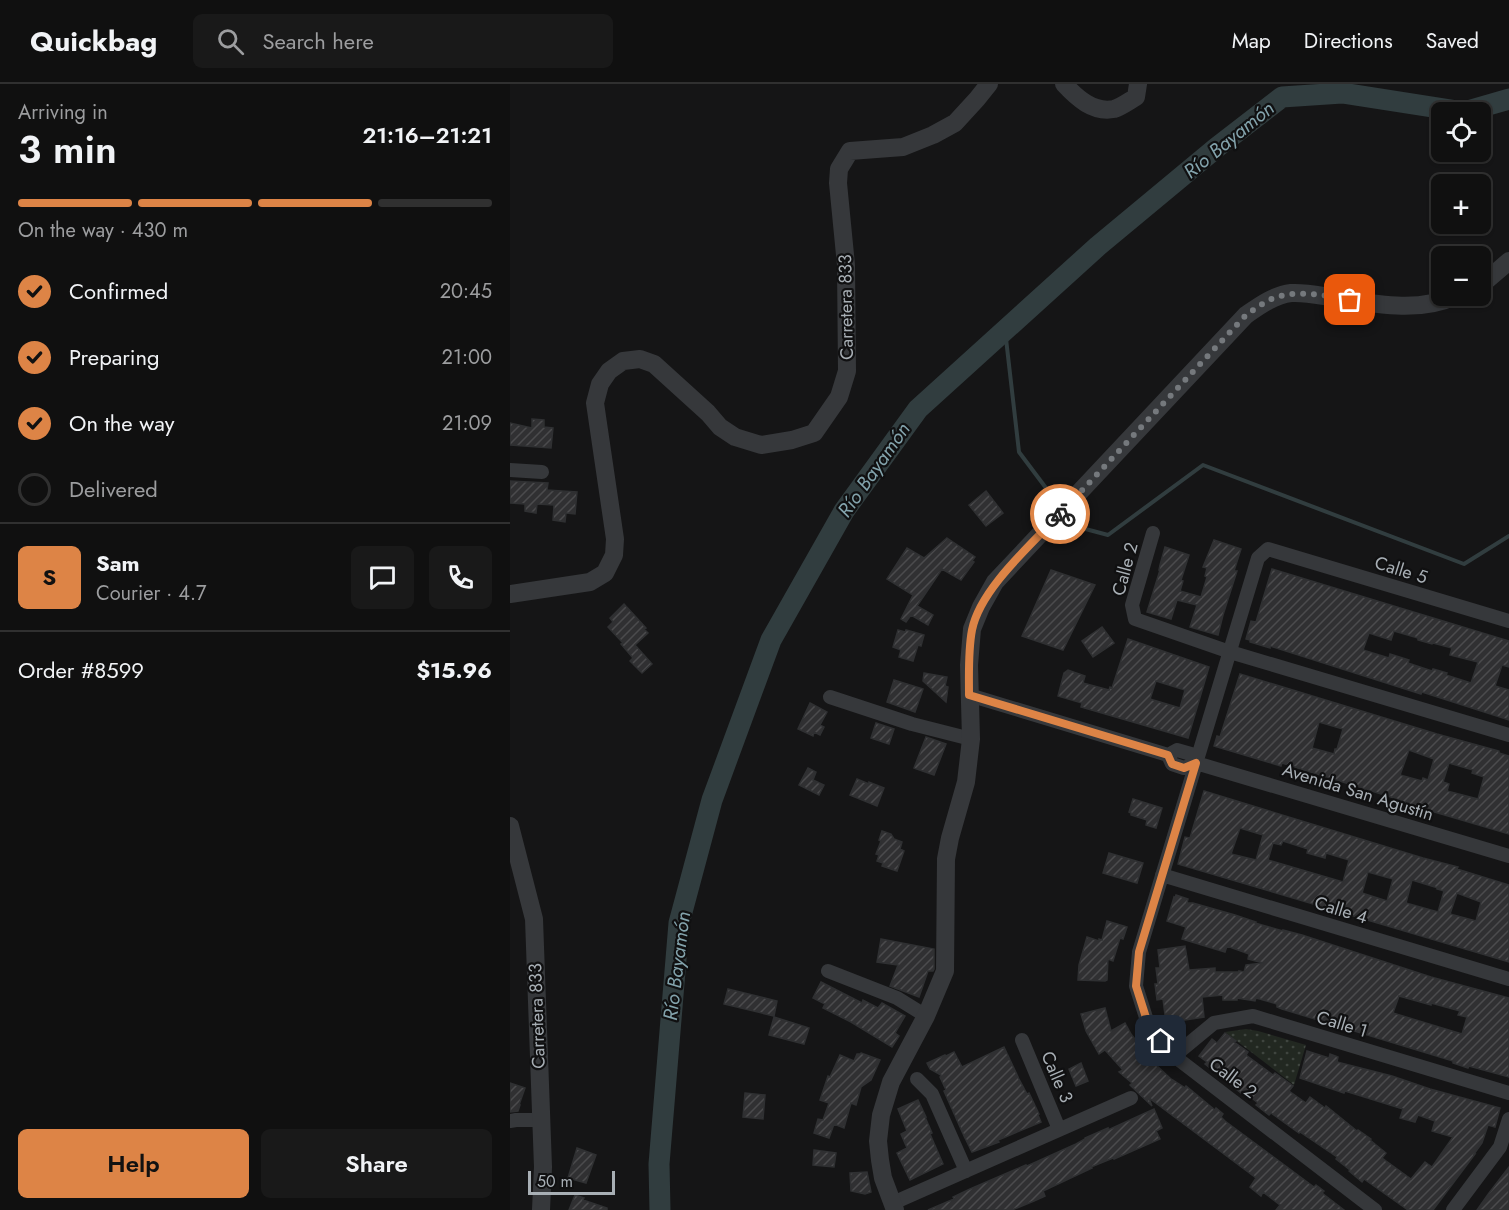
<!DOCTYPE html>
<html lang="en">
<head>
<meta charset="utf-8">
<style>
	body { margin:0; font-family:Jost,sans-serif; background:#191919; color:#f1f3f6; height:100vh; display:flex; flex-direction:column; font-size:22px; white-space:nowrap }
	* { box-sizing:border-box; margin:0 }
	p { font-size:20px; color:#9c9d9f }
	.icon { flex:none; width:33px; height:33px; fill:none; stroke:currentColor; stroke-width:2; stroke-linecap:round; stroke-linejoin:round }
	.map { position:relative; flex:1; overflow:hidden }
	.drawer { display:flex; flex-direction:column; background:#101010; width:510px }
	.drawer>* { flex:none }
	.fabs { position:absolute; left:921px; top:18px; display:grid; gap:12px }
	.fabs a { display:grid; place-items:center; width:60px; height:60px; border-radius:9px; background:#101010; box-shadow:0 2px 4px #0004,0 0 0 2px #303030; font-size:30px }
	.scale { position:absolute; left:18px; bottom:15px; width:87px; box-sizing:border-box; padding-left:6px; border:3px solid #a8afb5; border-top:0; font-size:16px; line-height:21px; white-space:nowrap; color:#a8afb5; -webkit-text-stroke:4px #101011; paint-order:stroke }
	.pin { position:absolute; display:grid; place-items:center; width:51px; height:51px; color:#fff; margin:-26px; border-radius:12px; box-shadow:0 3px 9px #0006 }
	.courier { position:absolute; display:grid; place-items:center; width:60px; height:60px; margin:-30px; border:4px solid #dd8446; border-radius:50%; background:#fff; color:#222; box-shadow:0 2px 8px #0007 }
	.headline em { font-style:normal; font-weight:600 }
	.headline div { display:flex; flex-direction:column-reverse }
	.headline { display:flex; align-items:center; justify-content:space-between; height:102px; padding:0 18px }
	h1 { font-size:39px; font-weight:600; line-height:45px }
	.bar { display:grid; grid-template-columns:repeat(4,1fr); gap:9px 6px; align-content:center; height:72px; padding:0 18px }
	.bar i { height:8px; border-radius:4px; background:#303030 }
	.bar .current { background:#dd8446 }
	.bar p { grid-column:span 4 }
	.line { display:flex; align-items:center; gap:15px; padding:0 18px; border-top:2px solid #303030 }
	.line div { flex:1 }
	.round { display:grid; place-items:center; flex:none; width:63px; height:63px; border-radius:9px; background:#191919 }
	ol { padding:0 18px; list-style:none }
	li { display:flex; align-items:center; gap:18px; height:66px }
	li p { margin-inline-start:auto }
	li .icon { padding:6px; border-radius:50%; background:#dd8446; color:#111; stroke-width:4 }
	li:last-child { color:#9c9d9f }
	li i { width:33px; height:33px; border:3px solid #303030; border-radius:50% }
	.cta { display:flex; gap:12px; margin-top:auto; padding:12px 18px }
	.cta a { flex:1; height:69px; border-radius:9px; background:#dd8446; color:#111; font-size:24px; font-weight:600; line-height:69px; text-align:center }
	.cta a+a { background:#191919; color:#f1f3f6 }
	header { display:flex; align-items:center; gap:36px; box-sizing:border-box; height:84px; padding:0 30px; background:#101010; border-bottom:2px solid #303030 }
	header strong { font-size:28px }
	nav { display:flex; gap:33px; margin-inline-start:auto; font-size:21px }
	.search { width:420px; height:54px; background:#191919; display:flex; align-items:center; gap:15px; box-sizing:border-box; padding:0 21px; border-radius:9px; color:#9c9d9f; font-size:22px }
	main { display:flex; flex:1; min-height:0 }
	.map>svg:first-child { display:block }
</style>
</head>
<body>
<header>
<strong>Quickbag</strong>
<div class="search"><svg class="icon" aria-label="search" viewBox="0 0 24 24"><circle cx="10" cy="10" r="6"/><path d="M15 15l6 6"/></svg>Search here</div>
<nav><a>Map</a><a>Directions</a><a>Saved</a></nav>
</header>
<main>
<section class="drawer">
<div class="headline"><div><h1>3 min</h1><p>Arriving in</p></div><em>21:16–21:21</em></div>
<div class="bar"><i class="current"></i><i class="current"></i><i class="current"></i><i></i><p>On the way · 430 m</p></div>
<ol>
<li><svg class="icon" aria-label="check" viewBox="0 0 24 24"><path d="M5 12l5 5 9-10"/></svg>Confirmed<p>20:45</p></li>
<li><svg class="icon" aria-label="check" viewBox="0 0 24 24"><path d="M5 12l5 5 9-10"/></svg>Preparing<p>21:00</p></li>
<li><svg class="icon" aria-label="check" viewBox="0 0 24 24"><path d="M5 12l5 5 9-10"/></svg>On the way<p>21:09</p></li>
<li><i></i>Delivered</li>
</ol>
<div class="line" style="height:108px"><b class="round" style="background:#dd8446;color:#111">S</b><div><b>Sam</b><p>Courier · 4.7</p></div><a class="round"><svg class="icon" aria-label="chat" viewBox="0 0 24 24"><path d="M4 5h16v11H9l-5 4z"/></svg></a><a class="round"><svg class="icon" aria-label="phone" viewBox="0 0 24 24"><path d="M5 4h4l2 5-3 2q2 4 5 5l2-3 5 2v4C11 20 4 13 5 4z"/></svg></a></div>
<div class="line" style="height:78px"><div>Order #8599</div><b>$15.96</b></div>
<div class="cta"><a>Help</a><a>Share</a></div>
</section>
<div class="map">
<svg width="999" height="1126" viewBox="0 0 999 1126">
	<defs>
		<pattern id="green-dots" width="8" height="8" patternUnits="userSpaceOnUse" patternTransform="scale(1.5)"><rect width="8" height="8" fill="#222821"/><path d="M2 2h.1M6 6h.1" fill="none" stroke="#3f453f" stroke-width="1.8" stroke-linecap="round"/></pattern>
		<pattern id="building-hatch" width="6" height="6" patternUnits="userSpaceOnUse" patternTransform="scale(1.5)"><rect width="6" height="6" fill="#303032"/><path d="M-1 1l2-2M0 6l6-6M5 7l2-2" fill="none" stroke="#4b4b4d"/></pattern>
	</defs>
	<rect width="100%" height="100%" fill="#151516"/>
	<path fill="url(#green-dots)" d="M 736,945 L 748,947 L 796,961 L 784,1001 L 715,948 Z"/>
	<g fill="none" stroke-linecap="round" stroke-linejoin="round">
		<path stroke="#313d3f" stroke-width="4" d="M 495,246 L 509,368 L 548,420
			M 568,443 L 598,451 L 693,381 L 954,480 L 999,452"/>
		<path stroke="#313d3f" stroke-width="21" d="M 150,1126 L 149,1080 L 169,839 L 202,716 L 261,556 L 334,427 L 408,325 L 588,162 L 706,64 L 772,13 L 832,9 L 954,28 L 999,15"/>
	</g>
	<path fill="url(#building-hatch)" stroke="#2f3032" stroke-width="1.5" fill-rule="evenodd" d="M 22,335 L 34,336 L 34,343 L 43,344 L 41,364 L 0,361 L 0,339 L 22,344 Z
		M 0,397 L 38,399 L 37,406 L 67,408 L 65,430 L 56,429 L 55,438 L 43,436 L 44,421 L 27,420 L 26,429 L 15,427 L 15,420 L 0,419 Z
		M 476,407 L 493,429 L 476,442 L 459,421 Z
		M 437,454 L 465,473 L 462,477 L 464,478 L 451,496 L 432,485 L 407,522 L 423,531 L 418,541 L 401,531 L 396,538 L 391,535 L 403,511 L 377,495 L 397,464 L 414,474 Z
		M 704,456 L 731,465 L 724,487 L 727,487 L 713,531 L 708,551 L 680,543 L 687,521 L 667,516 L 661,535 L 637,528 L 650,486 L 649,486 L 650,481 L 655,463 L 679,471 L 671,496 L 673,497 L 670,507 L 691,513 L 697,493 L 695,492 L 697,484 L 693,483 Z
		M 762,485 L 999,557 L 999,583 L 992,581 L 985,602 L 999,606 L 999,636 L 912,608 L 911,610 L 760,562 L 760,564 L 740,558 L 740,556 L 736,555 L 741,537 L 746,538 ZM 884,547 L 908,554 L 908,556 L 922,560 L 923,559 L 942,564 L 940,571 L 968,578 L 961,599 L 936,591 L 937,589 L 923,585 L 922,587 L 898,579 L 899,576 L 880,570 L 879,574 L 853,566 L 859,549 L 881,556 Z
		M 541,486 L 585,501 L 553,566 L 512,552 Z
		M 114,520 L 136,544 L 134,545 L 138,549 L 125,561 L 142,580 L 132,589 L 120,577 L 123,574 L 111,560 L 113,559 L 98,543 L 103,538 L 100,534 Z
		M 592,543 L 604,559 L 583,573 L 572,557 Z
		M 388,546 L 395,548 L 396,546 L 414,551 L 411,562 L 408,561 L 403,577 L 389,573 L 391,566 L 383,563 Z
		M 618,555 L 699,583 L 678,654 L 571,623 L 572,619 L 548,612 L 554,589 L 558,586 L 575,592 L 573,599 L 599,606 L 600,603 L 602,604 ZM 646,597 L 675,606 L 670,624 L 640,615 Z
		M 414,589 L 437,593 L 435,602 L 438,603 L 436,618 L 413,597 Z
		M 730,590 L 927,650 L 989,667 L 989,669 L 999,672 L 999,750 L 904,722 L 884,714 L 772,679 L 771,682 L 704,662 L 707,652 L 710,653 ZM 809,638 L 833,645 L 827,665 L 825,665 L 824,670 L 802,664 ZM 899,666 L 924,675 L 918,696 L 913,694 L 912,697 L 890,691 ZM 939,679 L 963,686 L 962,689 L 974,693 L 968,715 L 937,707 L 939,700 L 933,698 Z
		M 384,596 L 413,605 L 405,628 L 377,618 Z
		M 300,619 L 317,628 L 310,641 L 314,643 L 310,651 L 304,648 L 303,652 L 288,645 Z
		M 366,639 L 384,645 L 379,660 L 361,654 Z
		M 416,653 L 436,660 L 424,691 L 404,684 Z
		M 298,684 L 306,688 L 303,696 L 314,701 L 309,711 L 289,701 Z
		M 347,695 L 359,700 L 359,698 L 374,704 L 367,722 L 340,711 Z
		M 694,707 L 913,774 L 948,783 L 947,785 L 999,801 L 999,878 L 668,780 L 675,753 L 680,754 ZM 730,744 L 753,751 L 746,776 L 721,770 ZM 773,757 L 798,765 L 797,769 L 815,774 L 816,769 L 839,776 L 833,798 L 758,776 L 763,759 L 771,761 ZM 858,788 L 883,795 L 877,817 L 852,809 ZM 902,796 L 928,804 L 927,805 L 934,807 L 928,828 L 896,819 ZM 947,809 L 971,818 L 966,837 L 940,830 Z
		M 623,715 L 652,724 L 646,744 L 636,741 L 637,736 L 621,731 L 621,729 L 619,728 Z
		M 372,747 L 381,750 L 384,755 L 392,758 L 390,765 L 394,767 L 387,787 L 372,782 L 373,779 L 367,777 L 369,771 L 366,770 L 371,757 L 369,756 Z
		M 599,769 L 633,779 L 627,799 L 593,789 Z
		M 666,811 L 678,815 L 677,819 L 683,819 L 725,831 L 746,838 L 745,839 L 773,847 L 773,846 L 792,851 L 921,893 L 999,914 L 999,993 L 959,982 L 958,984 L 943,979 L 943,977 L 772,925 L 767,923 L 767,920 L 746,914 L 745,917 L 727,914 L 727,916 L 713,916 L 713,911 L 692,913 L 694,933 L 656,939 L 653,915 L 647,916 L 645,900 L 648,900 L 646,884 L 650,884 L 648,866 L 675,862 L 679,886 L 705,884 L 705,888 L 729,888 L 729,887 L 734,888 L 736,881 L 753,879 L 738,875 L 739,870 L 717,862 L 715,868 L 672,855 L 676,843 L 657,837 L 664,813 L 665,814 ZM 889,912 L 921,921 L 921,919 L 950,927 L 948,931 L 957,933 L 952,950 L 883,929 Z
		M 597,837 L 617,843 L 613,855 L 610,854 L 603,877 L 598,875 L 597,896 L 595,897 L 568,896 L 569,881 L 577,853 L 589,857 L 589,855 L 592,856 Z
		M 371,855 L 424,865 L 424,885 L 423,887 L 418,887 L 409,913 L 380,902 L 388,881 L 367,878 Z
		M 311,898 L 352,919 L 353,916 L 368,924 L 372,919 L 395,932 L 385,949 L 389,952 L 382,963 L 341,938 L 313,924 L 315,920 L 303,914 Z
		M 218,905 L 267,917 L 264,932 L 214,920 Z
		M 595,924 L 601,947 L 615,939 L 621,950 L 632,964 L 631,965 L 645,978 L 644,979 L 661,995 L 675,1004 L 676,1002 L 705,1026 L 706,1024 L 713,1030 L 711,1033 L 715,1037 L 804,1103 L 806,1101 L 814,1107 L 812,1109 L 834,1126 L 766,1126 L 770,1121 L 753,1108 L 751,1112 L 740,1103 L 746,1094 L 639,1014 L 642,1022 L 620,1001 L 622,999 L 609,988 L 613,986 L 595,966 L 589,970 L 576,947 L 571,930 Z
		M 264,933 L 299,944 L 294,960 L 259,951 Z
		M 715,949 L 726,957 L 724,958 L 738,968 L 736,971 L 763,991 L 765,989 L 783,1002 L 779,1007 L 796,1019 L 800,1013 L 815,1024 L 816,1022 L 847,1047 L 848,1046 L 861,1055 L 860,1056 L 876,1069 L 872,1074 L 901,1095 L 915,1078 L 922,1083 L 943,1053 L 922,1047 L 925,1037 L 908,1031 L 905,1038 L 890,1034 L 893,1025 L 835,1007 L 834,1009 L 790,994 L 797,967 L 819,974 L 820,970 L 828,973 L 827,978 L 882,992 L 920,1005 L 990,1024 L 985,1043 L 978,1041 L 972,1059 L 964,1070 L 965,1070 L 923,1126 L 898,1126 L 854,1095 L 852,1098 L 839,1087 L 840,1086 L 826,1075 L 827,1073 L 790,1048 L 789,1049 L 761,1029 L 759,1031 L 746,1021 L 748,1019 L 733,1007 L 731,1009 L 695,980 L 697,978 L 689,972 L 702,955 L 707,959 Z
		M 494,963 L 509,995 L 517,1010 L 519,1009 L 529,1030 L 528,1031 L 531,1038 L 493,1054 L 488,1056 L 489,1058 L 462,1068 L 454,1052 L 434,1007 L 436,1006 L 430,993 L 431,991 L 420,985 L 417,979 L 435,971 L 436,972 L 444,968 L 452,983 Z
		M 351,969 L 370,976 L 361,996 L 351,1003 L 346,1021 L 341,1019 L 334,1044 L 324,1040 L 319,1054 L 304,1049 L 308,1035 L 313,1036 L 319,1019 L 310,1016 L 318,992 L 320,993 L 330,971 L 344,977 L 347,970 L 350,970 Z
		M 571,979 L 578,997 L 566,1002 L 559,985 Z
		M 0,999 L 15,1004 L 9,1021 L 10,1021 L 8,1027 L 0,1028 Z
		M 235,1009 L 255,1011 L 253,1035 L 233,1033 Z
		M 408,1016 L 416,1033 L 415,1033 L 422,1049 L 420,1050 L 433,1080 L 400,1096 L 387,1069 L 397,1064 L 391,1050 L 397,1047 L 388,1025 Z
		M 644,1025 L 652,1044 L 646,1047 L 650,1055 L 604,1075 L 603,1074 L 581,1083 L 582,1084 L 533,1107 L 535,1112 L 524,1117 L 502,1126 L 418,1126 L 444,1115 L 443,1113 L 460,1105 L 516,1081 L 517,1082 L 566,1060 L 575,1055 L 575,1054 L 598,1044 L 598,1046 Z
		M 67,1064 L 86,1071 L 76,1099 L 58,1094 Z
		M 304,1066 L 326,1069 L 324,1083 L 303,1081 Z
		M 999,1083 L 999,1126 L 967,1126 L 979,1109 Z
		M 357,1088 L 361,1108 L 355,1110 L 341,1107 L 340,1089 Z
		M 65,1111 L 74,1114 L 73,1116 L 97,1124 L 97,1126 L 59,1126 Z"/>
	<g fill="none" stroke-linecap="round" stroke-linejoin="round">
		<path stroke="#36383b" stroke-width="14" d="M 0,386 L 32,388
			M 643,449 L 622,521 L 625,535 L 720,568 L 999,651
			M 459,611 L 658,671 L 667,666 L 681,670 L 686,679
			M 320,613 L 402,640 L 461,655
			M 658,671 L 662,680 L 674,684 L 686,679 L 999,772
			M 652,791 L 999,895
			M 318,887 L 387,914 L 416,932
			M 512,956 L 549,1045
			M 664,972 L 704,939 L 743,932 L 999,1009
			M 407,995 L 422,1010 L 456,1087
			M 0,1037 L 6,1036 L 31,1036
			M 383,1119 L 621,1014
			M 865,1126 L 664,972 L 639,943 L 626,902 L 629,868 L 748,474 L 758,465 L 999,537
			M 943,1126 L 990,1063 L 999,1035"/>
		<path stroke="#36383b" stroke-width="18" d="M 554,0 C 567,14 583,29 604,25 C 611,23 619,17 626,13 L 628,0
			M 970,199 L 977,196 L 999,177
			M 0,510 L 80,498 L 95,489 L 104,471 L 105,455 L 85,319 L 90,300 L 99,287 L 113,277 L 130,275 L 144,280 L 198,329 L 210,343 L 225,353 L 251,361 L 282,356 L 304,349 L 329,313 L 337,287 L 336,181 L 328,99 L 329,85 L 340,67 L 393,63 L 423,51 L 445,39 L 467,15 L 479,0
			M 0,742 L 24,835 L 33,1083 L 31,1126
			M 385,1126 L 373,1094 L 370,1076 L 368,1057 L 371,1031 L 381,998 L 416,932 L 435,887 L 436,775 L 440,754 L 456,698 L 461,655 L 459,581 L 462,545 L 471,523 L 485,498 L 736,231 C 749,222 764,211 781,209 C 796,208 812,212 827,214 C 865,220 909,229 945,212"/>
	</g>
	<g fill="none" stroke-linecap="round" stroke-linejoin="round">
		<path stroke="#75797d" stroke-width="6" stroke-dasharray="0 10.8" d="M 550,430 L 736,231 C 745,225 754,218 764,214 C 789,205 816,212 840,216"/>
		<path stroke="#dd8446" stroke-width="8" d="M 550,430 C 522,460 470,505 462,546 C 458,567 459,589 459,611 L 658,671 L 662,680 L 674,684 L 686,679 L 629,868 L 626,902 L 639,943 L 651,957"/>
	</g>
	<g text-anchor="middle" dominant-baseline="central" stroke-width="4.5" stroke-linejoin="round" paint-order="stroke">
		<g font-size="18" fill="#a8afb5" stroke="#101011">
			<text transform="translate(336 223) rotate(-91)">Carretera 833</text>
			<text transform="translate(615 485) rotate(-75)">Calle 2</text>
			<text transform="translate(891 486) rotate(17)">Calle 5</text>
			<text transform="translate(848 708) rotate(17)">Avenida San Agustín</text>
			<text transform="translate(831 826) rotate(17)">Calle 4</text>
			<text transform="translate(27 932) rotate(-92)">Carretera 833</text>
			<text transform="translate(832 940) rotate(17)">Calle 1</text>
			<text transform="translate(547 993) rotate(67)">Calle 3</text>
			<text transform="translate(723 994) rotate(37)">Calle 2</text>
		</g>
		<g font-size="20" font-style="italic" fill="#83a3ac" stroke="#101011">
			<text transform="translate(719 56) rotate(-39)">Río Bayamón</text>
			<text transform="translate(364 386) rotate(-55)">Río Bayamón</text>
			<text transform="translate(167 882) rotate(-83)">Río Bayamón</text>
		</g>
	</g>
</svg>
<div class="fabs">
<a><svg class="icon" aria-label="locate" viewBox="0 0 24 24"><circle cx="12" cy="12" r="6"/><path d="M12 2v4M12 18v4M2 12h4M18 12h4"/></svg></a>
<a>+</a>
<a>−</a>
</div>
<div class="scale">50 m</div>
<div class="pin" style="left:840px;top:216px;background:#ea580c"><svg class="icon" aria-label="bag" viewBox="0 0 24 24"><path d="M5 8h14l-1 12H6zM9 8a3 3 0 0 1 6 0"/></svg></div>
<div class="pin" style="left:651px;top:957px;background:#1f2937"><svg class="icon" aria-label="home" viewBox="0 0 24 24"><path d="M3 11l9-7 9 7M6 9v11h12V9"/></svg></div>
<div class="courier" style="left:550px;top:430px"><svg class="icon" aria-label="bike" viewBox="0 0 24 24"><circle cx="6" cy="16" r="4"/><circle cx="18" cy="16" r="4"/><path d="M6 16l4-8h5l3 8M10 8l3 8H6M13 5h3"/></svg></div>
</div>
</main>
</body>
</html>
